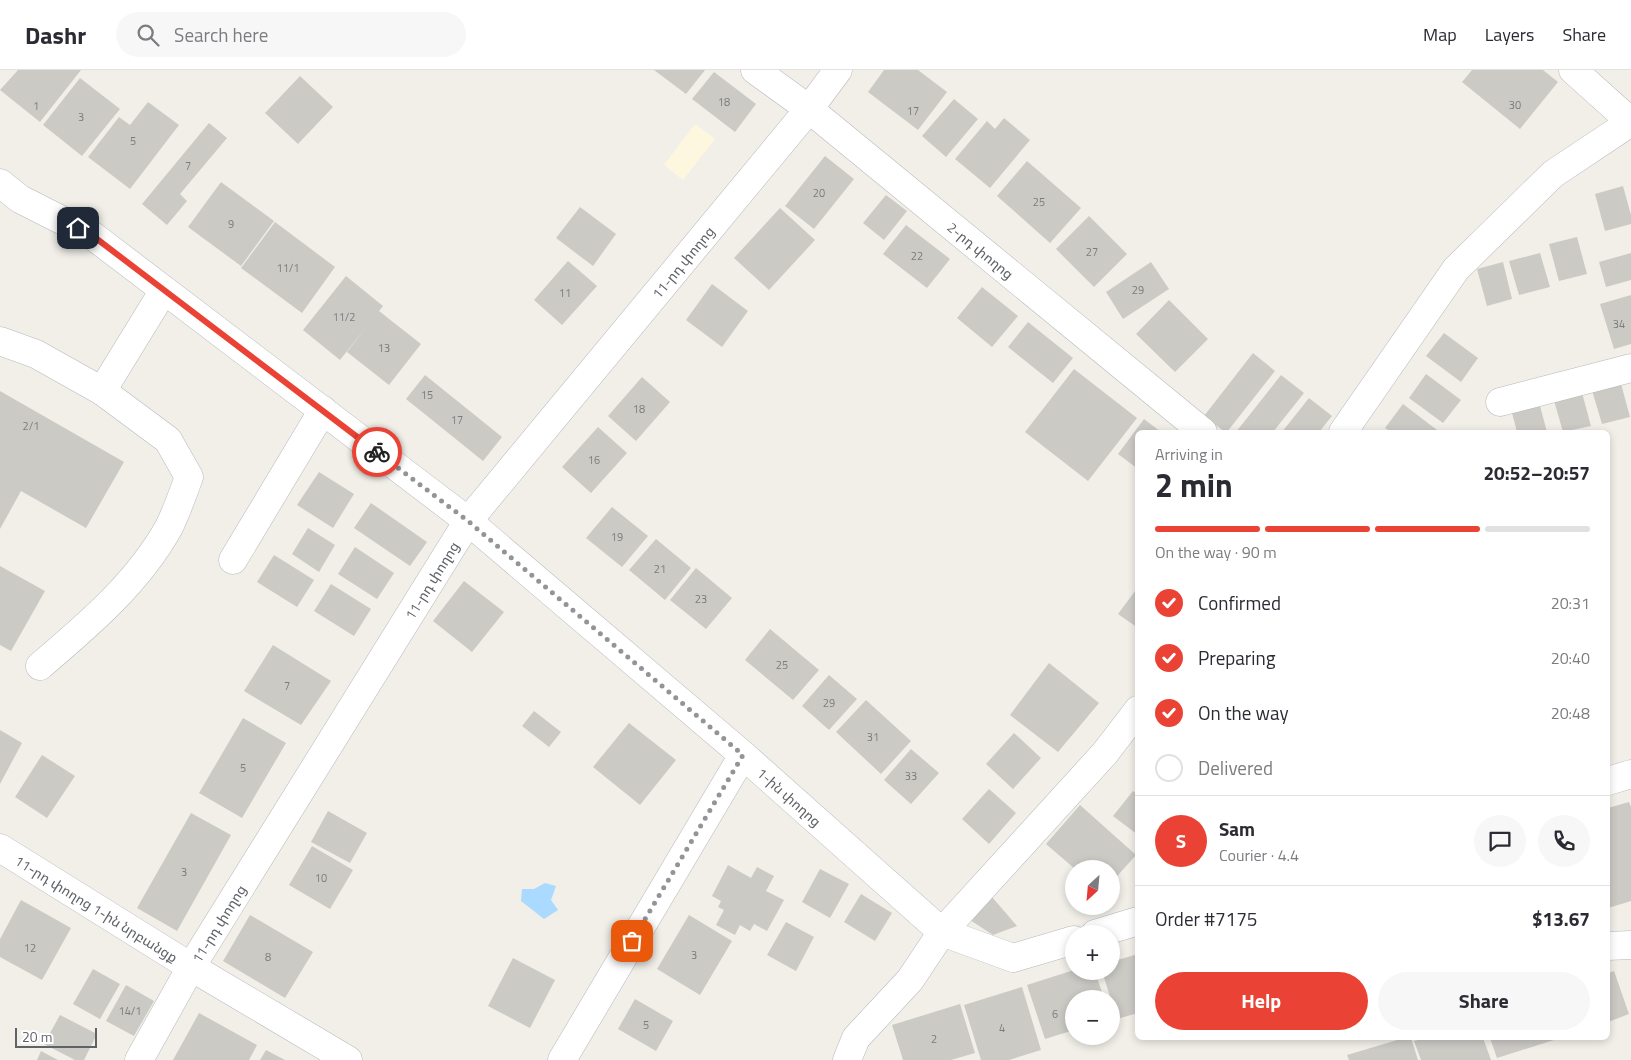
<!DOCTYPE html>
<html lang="en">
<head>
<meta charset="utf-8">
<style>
	body { margin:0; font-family:"Titillium Web","Noto Sans Armenian",sans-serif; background:#f7f7f7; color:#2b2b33; height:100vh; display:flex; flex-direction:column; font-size:19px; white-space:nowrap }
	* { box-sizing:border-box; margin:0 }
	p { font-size:16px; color:#7c7c81 }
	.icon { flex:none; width:28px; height:28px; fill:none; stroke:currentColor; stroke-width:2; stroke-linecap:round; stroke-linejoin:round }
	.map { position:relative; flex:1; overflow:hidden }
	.details { position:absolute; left:1135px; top:360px; width:475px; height:610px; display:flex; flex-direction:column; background:#fff; border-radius:8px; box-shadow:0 2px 8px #0003 }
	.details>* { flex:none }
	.needle { width:32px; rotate:206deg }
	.controls { position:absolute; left:1065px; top:790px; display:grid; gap:10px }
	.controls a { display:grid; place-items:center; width:55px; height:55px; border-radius:50%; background:#fff; box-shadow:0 2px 8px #0003; font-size:25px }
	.scale { position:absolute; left:15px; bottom:12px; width:82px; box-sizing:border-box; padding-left:5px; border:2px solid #5f6368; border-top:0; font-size:14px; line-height:18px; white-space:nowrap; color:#5f6368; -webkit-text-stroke:4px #fff; paint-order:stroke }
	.pin { position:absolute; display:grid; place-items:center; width:42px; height:42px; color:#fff; margin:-21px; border-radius:10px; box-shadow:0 2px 8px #0006 }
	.courier { position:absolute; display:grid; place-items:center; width:50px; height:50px; margin:-25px; border:4px solid #ea4335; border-radius:50%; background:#fff; color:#222; box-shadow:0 1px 6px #0007 }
	.head em { font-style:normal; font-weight:700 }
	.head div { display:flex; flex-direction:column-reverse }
	.head { display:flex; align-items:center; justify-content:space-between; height:85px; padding:0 20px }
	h1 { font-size:32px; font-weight:700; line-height:38px }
	.bar { display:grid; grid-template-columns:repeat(4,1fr); gap:8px 5px; align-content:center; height:60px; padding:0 20px }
	.bar i { height:6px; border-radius:4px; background:#e1e1e2 }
	.bar .on { background:#ea4335 }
	.bar p { grid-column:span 4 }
	.line { display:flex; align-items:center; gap:12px; padding:0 20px; border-top:1px solid #e1e1e2 }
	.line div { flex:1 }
	.round { display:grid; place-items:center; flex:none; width:52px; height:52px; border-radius:26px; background:#f7f7f7 }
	ol { padding:0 20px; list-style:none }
	li { display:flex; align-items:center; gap:15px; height:55px }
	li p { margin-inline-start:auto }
	li .icon { padding:5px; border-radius:50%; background:#ea4335; color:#fff; stroke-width:4 }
	li:last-child { color:#7c7c81 }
	li i { width:28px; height:28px; border:2px solid #e1e1e2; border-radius:50% }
	.cta { display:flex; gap:10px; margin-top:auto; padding:10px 20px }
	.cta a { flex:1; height:58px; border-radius:30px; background:#ea4335; color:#fff; font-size:20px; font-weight:700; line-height:58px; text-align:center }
	.cta a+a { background:#f7f7f7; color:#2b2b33 }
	header { display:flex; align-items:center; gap:30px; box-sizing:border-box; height:70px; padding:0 25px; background:#fff; border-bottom:1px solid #e1e1e2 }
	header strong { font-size:24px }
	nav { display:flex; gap:28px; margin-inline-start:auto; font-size:18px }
	.search { width:350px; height:45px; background:#f7f7f7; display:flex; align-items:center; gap:12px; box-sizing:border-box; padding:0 18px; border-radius:28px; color:#7c7c81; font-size:19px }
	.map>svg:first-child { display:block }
</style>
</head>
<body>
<header>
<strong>Dashr</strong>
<div class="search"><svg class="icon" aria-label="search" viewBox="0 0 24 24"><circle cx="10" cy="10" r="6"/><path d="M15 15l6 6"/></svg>Search here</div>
<nav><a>Map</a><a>Layers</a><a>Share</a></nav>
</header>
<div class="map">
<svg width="1631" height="990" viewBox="0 0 1631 990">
	<rect width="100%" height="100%" fill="#f1efe8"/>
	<path fill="#fef7e0" d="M 695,54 L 715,69 L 683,110 L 664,95 Z"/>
	<path fill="#aadaff" d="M 545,813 L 556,816 L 551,830 L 558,840 L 544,849 L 521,831 L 522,819 L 534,819 Z"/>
	<path fill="#cccac5" d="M 18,0 L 81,0 L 40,52 L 0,20 Z
		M 654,0 L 705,0 L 686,24 Z
		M 884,0 L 918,0 L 947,22 L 918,60 L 868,22 Z
		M 1472,0 L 1543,0 L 1558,12 L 1520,59 L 1462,12 Z
		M 714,2 L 756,34 L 735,62 L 692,29 Z
		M 300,6 L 333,37 L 298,74 L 265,43 Z
		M 80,8 L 120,39 L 82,86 L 43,55 Z
		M 954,29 L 978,49 L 946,87 L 922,66 Z
		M 148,32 L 179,55 L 130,119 L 88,87 L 119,47 L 130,55 Z
		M 1004,48 L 1030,70 L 990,118 L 955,89 L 987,51 L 995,59 Z
		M 209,53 L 227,68 L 180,124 L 187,131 L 167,155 L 142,134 Z
		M 825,86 L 854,109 L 814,159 L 785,136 Z
		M 1027,91 L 1081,138 L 1050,173 L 997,126 Z
		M 221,112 L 274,151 L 241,196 L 188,157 Z
		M 1623,116 L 1631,145 L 1631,154 L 1605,161 L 1595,124 Z
		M 886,125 L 907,141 L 884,170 L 863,153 Z
		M 580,137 L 616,164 L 593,196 L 556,168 Z
		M 780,138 L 815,170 L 769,220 L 734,188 Z
		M 1089,146 L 1127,184 L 1094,217 L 1056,179 Z
		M 275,152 L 335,197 L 302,243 L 241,198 Z
		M 906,155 L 950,189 L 927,218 L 883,184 Z
		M 1577,167 L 1587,204 L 1559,211 L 1549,174 Z
		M 1540,183 L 1550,217 L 1519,225 L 1509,191 Z
		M 1631,183 L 1631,210 L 1606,217 L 1599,192 Z
		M 568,191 L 597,216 L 562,255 L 534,230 Z
		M 1151,192 L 1169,219 L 1123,249 L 1106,222 Z
		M 1503,192 L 1512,229 L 1487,236 L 1477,199 Z
		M 346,206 L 383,236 L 379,241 L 421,274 L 389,315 L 347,282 L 367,256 L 340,290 L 303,260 Z
		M 712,214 L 748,241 L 722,277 L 686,250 Z
		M 982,217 L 1018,246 L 992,277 L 957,248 Z
		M 1631,225 L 1631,274 L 1614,279 L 1600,234 Z
		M 1169,230 L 1208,269 L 1175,302 L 1136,264 Z
		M 1028,252 L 1073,288 L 1053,313 L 1008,277 Z
		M 1444,263 L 1478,288 L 1461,312 L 1426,286 Z
		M 1253,283 L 1275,301 L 1227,362 L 1225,362 L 1204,346 Z
		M 1074,299 L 1137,348 L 1088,411 L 1025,362 Z
		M 1426,304 L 1461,330 L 1443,353 L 1409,328 Z
		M 425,305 L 502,367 L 483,391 L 406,329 Z
		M 1281,305 L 1304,323 L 1273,362 L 1236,362 Z
		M 642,307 L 670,332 L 636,371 L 608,346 Z
		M 1620,310 L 1630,347 L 1602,354 L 1591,317 Z
		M 1581,319 L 1591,356 L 1563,362 L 1553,327 Z
		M 0,321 L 124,392 L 86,458 L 21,421 L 0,459 Z
		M 1309,328 L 1332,346 L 1319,362 L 1282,362 Z
		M 1539,332 L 1547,362 L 1517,362 L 1511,339 Z
		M 1403,334 L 1437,360 L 1435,362 L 1391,362 L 1385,358 Z
		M 1144,349 L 1161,362 L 1138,362 L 1138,399 L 1118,384 Z
		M 598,357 L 627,383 L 591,423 L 562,397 Z
		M 319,402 L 354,424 L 333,458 L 297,435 Z
		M 371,433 L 427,472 L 410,496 L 354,458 Z
		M 612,437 L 648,466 L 622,497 L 586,468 Z
		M 308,458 L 335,475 L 319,502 L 292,484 Z
		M 656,469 L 691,498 L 665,530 L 629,500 Z
		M 355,477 L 394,503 L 377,529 L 338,504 Z
		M 274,485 L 314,510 L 297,537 L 257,512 Z
		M 0,496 L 45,521 L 11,581 L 0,575 Z
		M 696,498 L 732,528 L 706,559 L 670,530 Z
		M 464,511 L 504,542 L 472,582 L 433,551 Z
		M 331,514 L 371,539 L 354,566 L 314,541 Z
		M 1138,517 L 1138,558 L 1118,544 Z
		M 770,559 L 819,600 L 793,630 L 745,590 Z
		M 273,575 L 331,611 L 301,655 L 244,621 Z
		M 1049,593 L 1099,633 L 1058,682 L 1010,645 Z
		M 829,605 L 857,629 L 829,660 L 802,636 Z
		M 866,630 L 911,671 L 881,704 L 836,662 Z
		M 534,641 L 561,662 L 549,677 L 522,656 Z
		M 243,648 L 286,673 L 242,748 L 199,723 Z
		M 629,653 L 676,690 L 640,735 L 593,697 Z
		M 0,660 L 22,673 L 0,714 Z
		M 1014,663 L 1041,688 L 1013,719 L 986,694 Z
		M 911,679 L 939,703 L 911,734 L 884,710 Z
		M 42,685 L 75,706 L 47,748 L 15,727 Z
		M 989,719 L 1016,743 L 989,774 L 962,749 Z
		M 1133,721 L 1138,724 L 1138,765 L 1113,746 Z
		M 1629,732 L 1631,737 L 1631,831 L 1608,838 L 1608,738 Z
		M 1080,735 L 1136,785 L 1111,813 L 1111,799 L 1075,799 L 1046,774 Z
		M 328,741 L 367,763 L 350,793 L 311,772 Z
		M 191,743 L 231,765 L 177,861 L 137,838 Z
		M 312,776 L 353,800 L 330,839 L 289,815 Z
		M 728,795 L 751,808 L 757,797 L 774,806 L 766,821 L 784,830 L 767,861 L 754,854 L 750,861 L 740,855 L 735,865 L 716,855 L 724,840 L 718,837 L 721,831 L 712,826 Z
		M 820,799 L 849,814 L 830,848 L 802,832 Z
		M 861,824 L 892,843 L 875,871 L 844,852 Z
		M 992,827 L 1017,856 L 993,865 L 967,848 Z
		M 21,830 L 71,858 L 42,910 L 0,887 L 0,869 Z
		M 250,845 L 313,882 L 285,928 L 223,891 Z
		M 689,845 L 732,871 L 700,925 L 657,899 Z
		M 786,852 L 814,867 L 796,901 L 767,885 Z
		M 1138,884 L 1138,943 L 1117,949 L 1102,901 L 1111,901 L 1111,892 Z
		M 513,888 L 555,910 L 530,958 L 488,936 Z
		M 93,899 L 120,914 L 100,949 L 73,934 Z
		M 1074,900 L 1074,901 L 1095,901 L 1104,929 L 1074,929 L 1074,960 L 1045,969 L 1027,915 Z
		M 1614,901 L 1629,944 L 1608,952 L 1608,903 Z
		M 126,915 L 154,931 L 134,966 L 106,951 Z
		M 1022,917 L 1041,980 L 1009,990 L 981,990 L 964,935 Z
		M 635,929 L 673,951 L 656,981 L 618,959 Z
		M 960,934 L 975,983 L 951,990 L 903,990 L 892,955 Z
		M 199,943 L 257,975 L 249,990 L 173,990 Z
		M 60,945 L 97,964 L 84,990 L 75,990 L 44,974 Z
		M 1404,968 L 1411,968 L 1418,990 L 1349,990 L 1347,985 Z
		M 1425,968 L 1483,968 L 1491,990 L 1421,990 L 1414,971 Z
		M 1490,968 L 1560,968 L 1497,988 Z
		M 266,980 L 285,990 L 260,990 Z
		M 41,981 L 58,990 L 37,990 Z"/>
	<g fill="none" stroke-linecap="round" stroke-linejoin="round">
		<defs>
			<g id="minor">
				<path id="s1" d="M 755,0 L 809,39 L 1203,362"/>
				<path d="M 1573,0 L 1631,52"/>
				<path id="s2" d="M 0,113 L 20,129 L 93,166 L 468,451 L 743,685 L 942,862 L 1013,888 L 1074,870"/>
				<path d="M 0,271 L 36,284 L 102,321 L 168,370 L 189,407 C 183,423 177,441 169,457 C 138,513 88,555 40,596"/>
				<path d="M 102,321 L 164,220"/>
				<path d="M 1500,332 L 1631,298"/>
				<path d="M 1343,362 L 1456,199 L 1553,104 L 1631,52"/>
				<path d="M 233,490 L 323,340"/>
				<path d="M 1608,711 L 1631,704"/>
				<path id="s3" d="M 0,778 L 191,897 L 348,990"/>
				<path d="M 1095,864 L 1138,851"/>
				<path d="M 1608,876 L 1631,875"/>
				<path id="s4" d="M 139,990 L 191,897 L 468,451 L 809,39 L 838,0"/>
				<path d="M 562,990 L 743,685"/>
				<path d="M 847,990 L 856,968 L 910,910 L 942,862 L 1105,683 L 1138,640"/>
			</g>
		</defs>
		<use href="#minor" stroke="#b5b8bc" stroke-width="29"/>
		<use href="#minor" stroke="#fff" stroke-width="28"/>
	</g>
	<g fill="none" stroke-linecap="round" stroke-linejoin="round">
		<path stroke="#929495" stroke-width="5" stroke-dasharray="0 9" d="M 377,382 L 468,451 L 743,685 L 632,871"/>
		<path stroke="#ea4335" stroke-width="6" d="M 78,158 L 93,166 L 377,382"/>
	</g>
	<g text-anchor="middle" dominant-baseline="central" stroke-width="4" stroke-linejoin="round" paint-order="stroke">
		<g font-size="11" fill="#7a7d7f">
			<text x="724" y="32">18</text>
			<text x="1515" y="35">30</text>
			<text x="36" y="36">1</text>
			<text x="913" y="41">17</text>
			<text x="81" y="47">3</text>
			<text x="133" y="71">5</text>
			<text x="188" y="96">7</text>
			<text x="819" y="123">20</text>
			<text x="1039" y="132">25</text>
			<text x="231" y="154">9</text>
			<text x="1092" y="182">27</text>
			<text x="917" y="186">22</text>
			<text x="288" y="198">11/1</text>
			<text x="1138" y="220">29</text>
			<text x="565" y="223">11</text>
			<text x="344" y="247">11/2</text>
			<text x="1619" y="254">34</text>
			<text x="384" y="278">13</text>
			<text x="427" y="325">15</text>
			<text x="639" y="339">18</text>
			<text x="457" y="350">17</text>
			<text x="31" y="356">2/1</text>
			<text x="594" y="390">16</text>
			<text x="617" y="467">19</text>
			<text x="660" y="499">21</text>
			<text x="701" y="529">23</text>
			<text x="782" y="595">25</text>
			<text x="287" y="616">7</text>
			<text x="829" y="633">29</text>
			<text x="873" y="667">31</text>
			<text x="243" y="698">5</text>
			<text x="911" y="706">33</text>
			<text x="184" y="802">3</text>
			<text x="321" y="808">10</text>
			<text x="30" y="878">12</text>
			<text x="694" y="885">3</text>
			<text x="268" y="887">8</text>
			<text x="130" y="941">14/1</text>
			<text x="1055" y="944">6</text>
			<text x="646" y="955">5</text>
			<text x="1002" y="958">4</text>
			<text x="934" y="969">2</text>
		</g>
		<g font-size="14" fill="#5f6368" stroke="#fff">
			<text stroke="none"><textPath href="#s1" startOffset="289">2-րդ փողոց</textPath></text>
			<text stroke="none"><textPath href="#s4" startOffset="968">11-րդ փողոց</textPath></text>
			<text stroke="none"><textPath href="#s4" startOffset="562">11-րդ փողոց</textPath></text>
			<text stroke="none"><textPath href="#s2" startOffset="1002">1-ին փողոց</textPath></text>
			<text stroke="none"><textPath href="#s3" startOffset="114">11-րդ փողոց 1-ին նրբանցք</textPath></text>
			<text stroke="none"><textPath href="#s4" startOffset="158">11-րդ փողոց</textPath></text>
		</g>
	</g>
</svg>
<div class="controls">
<a><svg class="needle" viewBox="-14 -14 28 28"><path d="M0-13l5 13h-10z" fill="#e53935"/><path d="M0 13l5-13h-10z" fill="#7c7c81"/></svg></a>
<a>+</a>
<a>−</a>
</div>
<div class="scale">20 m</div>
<div class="pin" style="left:632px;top:871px;background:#ea580c"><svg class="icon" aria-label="bag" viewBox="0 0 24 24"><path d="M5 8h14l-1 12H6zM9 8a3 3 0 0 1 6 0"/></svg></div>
<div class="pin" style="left:78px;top:158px;background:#1f2937"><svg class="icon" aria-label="home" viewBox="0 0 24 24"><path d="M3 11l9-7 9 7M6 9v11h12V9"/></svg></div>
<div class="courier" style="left:377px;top:382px"><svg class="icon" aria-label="bike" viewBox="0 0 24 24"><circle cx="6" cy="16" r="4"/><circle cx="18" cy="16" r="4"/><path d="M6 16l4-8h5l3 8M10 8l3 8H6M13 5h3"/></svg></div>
<section class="details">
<div class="head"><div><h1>2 min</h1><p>Arriving in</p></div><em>20:52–20:57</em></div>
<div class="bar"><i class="on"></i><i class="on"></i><i class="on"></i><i></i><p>On the way · 90 m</p></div>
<ol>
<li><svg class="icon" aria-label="check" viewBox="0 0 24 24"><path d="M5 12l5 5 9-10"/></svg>Confirmed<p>20:31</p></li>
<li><svg class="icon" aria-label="check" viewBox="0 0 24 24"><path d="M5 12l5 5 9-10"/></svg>Preparing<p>20:40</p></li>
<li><svg class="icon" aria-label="check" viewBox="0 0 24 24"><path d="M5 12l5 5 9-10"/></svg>On the way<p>20:48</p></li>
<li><i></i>Delivered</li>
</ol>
<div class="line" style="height:90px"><b class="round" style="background:#ea4335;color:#fff">S</b><div><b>Sam</b><p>Courier · 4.4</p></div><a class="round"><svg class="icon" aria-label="chat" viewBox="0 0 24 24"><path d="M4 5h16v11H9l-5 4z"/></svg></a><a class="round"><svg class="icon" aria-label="phone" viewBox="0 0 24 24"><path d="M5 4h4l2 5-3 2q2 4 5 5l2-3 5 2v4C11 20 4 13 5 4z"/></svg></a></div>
<div class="line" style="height:65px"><div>Order #7175</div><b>$13.67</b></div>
<div class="cta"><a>Help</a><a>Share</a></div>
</section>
</div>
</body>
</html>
